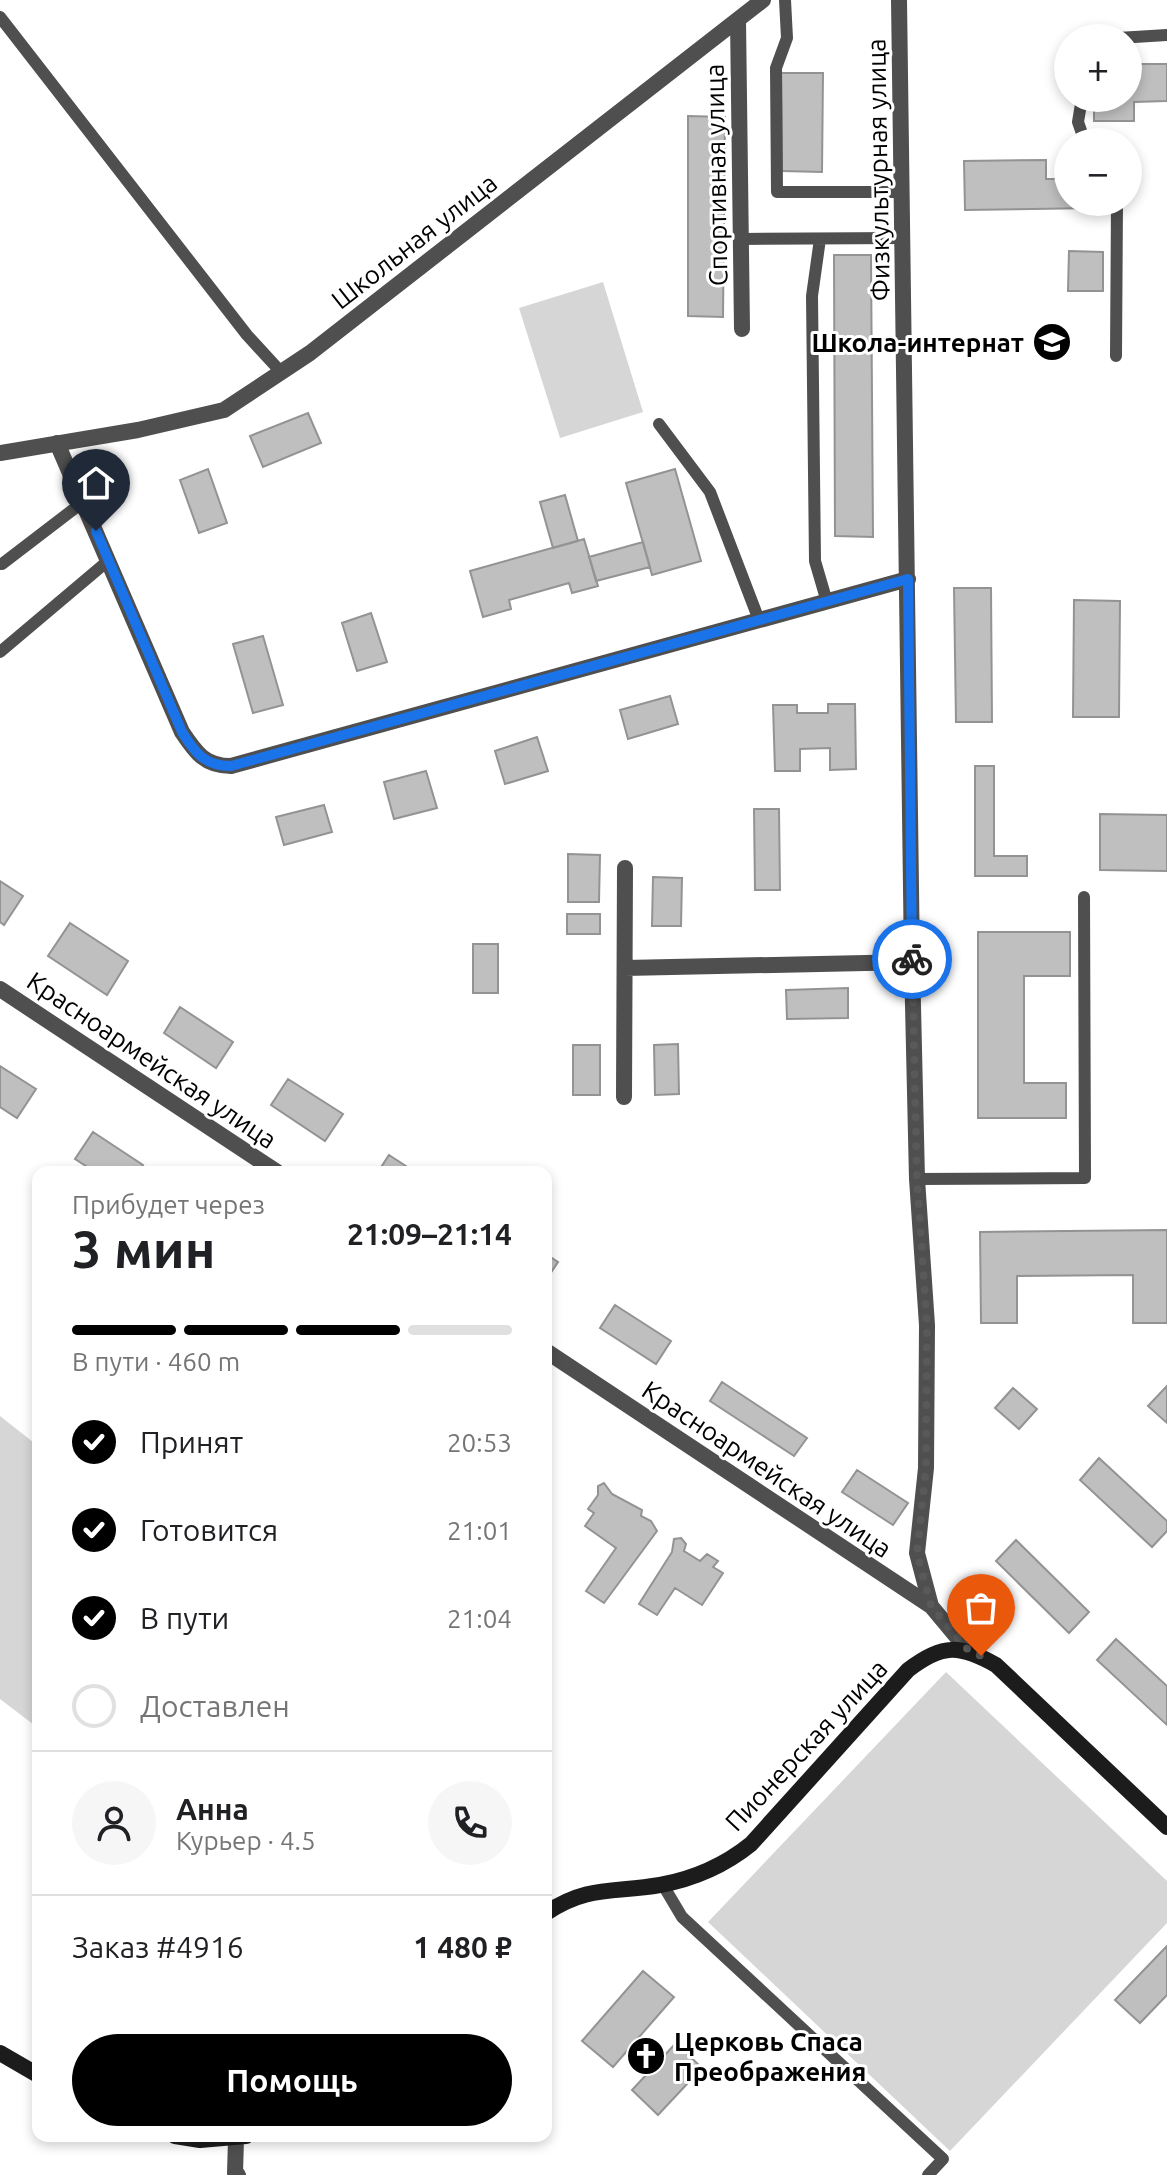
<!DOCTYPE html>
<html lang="ru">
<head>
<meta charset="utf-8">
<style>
	body { margin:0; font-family:Ubuntu,sans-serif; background:#f6f6f6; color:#202124; height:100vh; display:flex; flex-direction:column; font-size:30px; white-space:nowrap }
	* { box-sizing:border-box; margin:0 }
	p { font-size:26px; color:#757577 }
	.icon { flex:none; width:44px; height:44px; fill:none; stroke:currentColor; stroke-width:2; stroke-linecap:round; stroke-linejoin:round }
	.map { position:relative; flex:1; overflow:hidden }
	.drawer { position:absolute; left:32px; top:1166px; width:520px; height:976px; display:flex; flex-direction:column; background:#fff; border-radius:16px; box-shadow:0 4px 12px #0003 }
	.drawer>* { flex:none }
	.tools { position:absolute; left:1054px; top:24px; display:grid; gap:16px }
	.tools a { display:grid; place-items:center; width:88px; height:88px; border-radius:50%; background:#fff; box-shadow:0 4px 12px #0003; font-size:40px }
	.pin { position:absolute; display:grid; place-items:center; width:68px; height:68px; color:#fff; margin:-82px -34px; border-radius:50% 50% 50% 0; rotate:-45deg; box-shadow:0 0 8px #0007 }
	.pin .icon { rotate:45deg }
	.courier { position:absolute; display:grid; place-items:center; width:80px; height:80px; margin:-40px; border:6px solid #1a73e8; border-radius:50%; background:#fff; color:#222; box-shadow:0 2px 10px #0007 }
	.summary em { font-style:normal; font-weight:600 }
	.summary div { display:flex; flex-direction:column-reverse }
	.summary { display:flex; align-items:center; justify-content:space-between; height:136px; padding:0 40px }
	h1 { font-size:52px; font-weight:600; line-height:60px }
	.bar { display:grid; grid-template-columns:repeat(4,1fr); gap:12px 8px; align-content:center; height:96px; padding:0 40px }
	.bar i { height:10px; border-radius:6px; background:#e0e0e0 }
	.bar .active { background:#000 }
	.bar p { grid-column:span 4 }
	.line { display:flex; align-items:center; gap:20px; padding:0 40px; border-top:2px solid #e0e0e0 }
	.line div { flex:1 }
	.round { display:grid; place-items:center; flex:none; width:84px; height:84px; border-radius:42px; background:#f6f6f6 }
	ol { padding:0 40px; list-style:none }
	li { display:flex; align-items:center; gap:24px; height:88px }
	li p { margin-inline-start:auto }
	li .icon { padding:8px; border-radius:50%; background:#000; color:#fff; stroke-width:4 }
	li:last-child { color:#757577 }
	li i { width:44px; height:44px; border:4px solid #e0e0e0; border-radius:50% }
	.primary-button { display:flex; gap:16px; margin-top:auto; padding:16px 40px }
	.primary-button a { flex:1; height:92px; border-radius:48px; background:#000; color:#fff; font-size:32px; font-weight:600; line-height:92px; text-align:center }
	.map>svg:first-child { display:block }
</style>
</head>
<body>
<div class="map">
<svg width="1167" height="2175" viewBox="0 0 1167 2175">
	<rect width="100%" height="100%" fill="#fff"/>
	<path fill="#d6d6d6" d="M 603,282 L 643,412 L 560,438 L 519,308 Z
		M 0,1416 L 38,1446 L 38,1728 L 0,1699 Z
		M 946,1672 L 1167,1881 L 1167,1923 L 950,2151 L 708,1922 Z"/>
	<path fill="#bfbfbf" stroke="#939393" stroke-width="2" d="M 1128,64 L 1167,64 L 1167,101 L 1134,102 L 1134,121 L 1094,121 L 1094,98 L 1128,98 Z
		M 781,73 L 823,73 L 822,172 L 782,171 Z
		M 688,116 L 725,117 L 723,317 L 688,316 Z
		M 1046,160 L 1046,179 L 1068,179 L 1068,202 L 1095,202 L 1095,208 L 965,210 L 964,161 Z
		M 1069,251 L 1103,252 L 1103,291 L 1068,291 Z
		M 834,255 L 871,255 L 873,537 L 835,536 Z
		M 308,413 L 321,443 L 263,467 L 250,436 Z
		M 208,469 L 227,523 L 199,533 L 180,480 Z
		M 675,469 L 701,561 L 652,575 L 626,483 Z
		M 565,495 L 578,541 L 553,548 L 540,502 Z
		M 584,539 L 598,586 L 572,593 L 569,583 L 509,600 L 511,609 L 483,617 L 470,571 Z
		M 643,542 L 650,567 L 596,581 L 589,557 Z
		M 954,588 L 991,588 L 992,722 L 956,722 Z
		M 1074,600 L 1120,601 L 1119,717 L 1073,717 Z
		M 371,613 L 387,662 L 357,671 L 342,623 Z
		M 263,636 L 283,705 L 253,713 L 233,644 Z
		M 670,696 L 678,724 L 628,739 L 620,710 Z
		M 828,704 L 855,704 L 856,769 L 830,770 L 830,748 L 800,749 L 800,771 L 775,771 L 773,705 L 797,705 L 797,713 L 828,713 Z
		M 537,737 L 548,771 L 505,784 L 495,751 Z
		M 975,766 L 994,766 L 994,856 L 1027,856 L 1027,876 L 975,876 Z
		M 426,771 L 437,808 L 394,819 L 384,782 Z
		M 324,805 L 332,832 L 284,845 L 276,817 Z
		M 754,809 L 779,809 L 780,890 L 755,890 Z
		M 1100,814 L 1167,815 L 1167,871 L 1100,870 Z
		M 568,854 L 600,855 L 599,902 L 568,902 Z
		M 653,877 L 682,878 L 681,926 L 652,926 Z
		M 0,881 L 23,896 L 4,925 L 0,922 Z
		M 567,914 L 600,914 L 600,934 L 567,934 Z
		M 70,923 L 128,961 L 107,995 L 48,956 Z
		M 978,932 L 1070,932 L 1070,976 L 1024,976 L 1024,1083 L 1066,1083 L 1066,1118 L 978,1118 Z
		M 473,944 L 498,944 L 498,993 L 473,993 Z
		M 848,988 L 848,1018 L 787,1019 L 786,990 Z
		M 180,1007 L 233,1042 L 216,1068 L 164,1033 Z
		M 678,1044 L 679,1094 L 655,1095 L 654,1045 Z
		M 573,1045 L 600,1045 L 600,1095 L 573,1095 Z
		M 0,1066 L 36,1089 L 17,1118 L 0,1107 Z
		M 288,1079 L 343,1114 L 325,1141 L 271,1105 Z
		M 93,1132 L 143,1165 L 138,1172 L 95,1172 L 75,1159 Z
		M 389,1155 L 415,1172 L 378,1172 Z
		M 1167,1230 L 1167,1323 L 1133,1323 L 1133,1275 L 1017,1276 L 1017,1323 L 981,1323 L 980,1232 Z
		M 546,1254 L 558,1262 L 546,1280 Z
		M 615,1305 L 671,1341 L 656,1364 L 600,1328 Z
		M 722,1382 L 807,1438 L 794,1456 L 710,1401 Z
		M 1167,1386 L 1167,1423 L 1148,1406 Z
		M 1013,1388 L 1037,1409 L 1019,1429 L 995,1408 Z
		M 1099,1458 L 1167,1521 L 1167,1531 L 1152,1547 L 1080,1480 Z
		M 857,1470 L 908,1503 L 893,1525 L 842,1492 Z
		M 604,1483 L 612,1494 L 642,1510 L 641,1516 L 651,1521 L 657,1531 L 604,1603 L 586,1591 L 616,1548 L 585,1526 L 594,1513 L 588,1509 L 598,1495 L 598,1486 Z
		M 681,1538 L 686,1544 L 684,1551 L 700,1561 L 707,1554 L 718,1561 L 713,1567 L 723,1573 L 702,1605 L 675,1588 L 657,1615 L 639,1604 L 672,1552 L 674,1539 Z
		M 1016,1540 L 1089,1612 L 1069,1633 L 996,1561 Z
		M 1116,1639 L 1167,1686 L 1167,1725 L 1097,1660 Z
		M 1167,1946 L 1167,1995 L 1140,2023 L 1115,2000 Z
		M 643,1971 L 674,1997 L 613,2067 L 582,2041 Z
		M 676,2043 L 702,2068 L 658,2115 L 632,2090 Z"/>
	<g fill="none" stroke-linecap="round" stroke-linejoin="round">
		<path stroke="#4f4f4f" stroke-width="12" d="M 785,0 L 787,38 L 776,68 L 777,192 L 902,192
			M 0,17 L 247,335 L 281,372
			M 1118,38 L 1167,35
			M 1082,98 L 1078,122 L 1085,142
			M 741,239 L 903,238
			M 820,239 L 812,296 L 815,561 L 827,602
			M 1116,356 L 1117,202
			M 659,424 L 710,492 L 759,620
			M 2,564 L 83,502
			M 0,652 L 109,560
			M 917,1179 L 1085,1178 L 1084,897
			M 663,1885 L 682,1917 L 943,2159 L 928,2175"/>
		<path stroke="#4f4f4f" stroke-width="16" d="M 899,0 L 912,962 L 917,1179 L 927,1325 L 926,1468 L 917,1553 L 931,1606
			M 738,20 L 742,329
			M 57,443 L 182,732 C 196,753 205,766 231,766 L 908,579
			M 625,968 L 912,962
			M 0,989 L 277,1172
			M 624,1097 L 625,868
			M 546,1351 L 931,1606 L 966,1648
			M 236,2139 L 235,2173 L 238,2175"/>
		<path stroke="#4f4f4f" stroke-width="16" d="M 0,453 L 138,430 L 224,410 L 310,353 L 763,0"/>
		<path stroke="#1c1c1c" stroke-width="16" d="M 546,1913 C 588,1885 614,1893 660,1885 C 693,1879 725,1865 751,1844 L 908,1670 C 943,1643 960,1645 996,1665 L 1167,1827
			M 0,2053 L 38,2075
			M 175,2136 L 200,2140 L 246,2136"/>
	</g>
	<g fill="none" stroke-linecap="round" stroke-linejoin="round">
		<path stroke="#595959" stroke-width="8" stroke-dasharray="0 14.4" d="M 912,959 L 917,1179 L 927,1325 L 926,1468 L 917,1553 L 931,1606 L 966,1648 L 981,1656"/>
		<path stroke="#1a73e8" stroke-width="10" d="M 96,531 L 182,732 C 195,753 205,766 231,766 L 908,579 L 912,959"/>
	</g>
	<defs>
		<symbol id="school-disc" viewBox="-11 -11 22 22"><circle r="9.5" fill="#000" stroke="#fff"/><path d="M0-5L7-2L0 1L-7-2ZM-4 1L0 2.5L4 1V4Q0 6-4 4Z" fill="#fff"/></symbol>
		<symbol id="church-disc" viewBox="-11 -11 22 22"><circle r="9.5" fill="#000" stroke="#fff"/><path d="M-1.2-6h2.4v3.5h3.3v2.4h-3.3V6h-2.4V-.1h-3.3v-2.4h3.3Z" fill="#fff"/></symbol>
	</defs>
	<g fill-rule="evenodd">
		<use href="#school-disc" x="1030" y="320" width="44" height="44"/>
		<use href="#church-disc" x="624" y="2034" width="44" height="44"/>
	</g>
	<g text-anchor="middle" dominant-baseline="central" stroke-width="6" stroke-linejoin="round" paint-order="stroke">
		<g font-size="26" fill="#000" stroke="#fff">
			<text transform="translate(878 170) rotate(-91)">Физкультурная улица</text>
			<text transform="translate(716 175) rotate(-91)">Спортивная улица</text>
			<text transform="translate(414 241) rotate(-38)">Школьная улица</text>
			<text transform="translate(152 1060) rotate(34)">Красноармейская улица</text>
			<text transform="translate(767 1469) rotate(34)">Красноармейская улица</text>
			<text transform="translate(806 1745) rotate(-47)">Пионерская улица</text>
		</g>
		<g font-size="26" font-weight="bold" fill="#000" stroke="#fff" text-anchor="end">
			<text x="1024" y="342">Школа-интернат</text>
			<text x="674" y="2041" text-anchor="start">Церковь Спаса<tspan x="674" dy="30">Преображения</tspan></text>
		</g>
	</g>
</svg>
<div class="tools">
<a>+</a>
<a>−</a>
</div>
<div class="pin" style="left:981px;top:1656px;background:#ea580c"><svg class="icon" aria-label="bag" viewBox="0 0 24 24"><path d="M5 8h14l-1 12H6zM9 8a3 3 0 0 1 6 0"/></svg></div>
<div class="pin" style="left:96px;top:531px;background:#1f2937"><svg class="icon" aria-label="home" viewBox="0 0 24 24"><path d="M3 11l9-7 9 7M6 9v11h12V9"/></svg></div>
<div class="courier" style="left:912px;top:959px"><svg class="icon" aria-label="bike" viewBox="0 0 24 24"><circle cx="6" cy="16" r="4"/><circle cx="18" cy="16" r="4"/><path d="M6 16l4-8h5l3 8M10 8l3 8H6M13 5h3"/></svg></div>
<section class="drawer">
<div class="summary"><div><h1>3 мин</h1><p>Прибудет через</p></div><em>21:09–21:14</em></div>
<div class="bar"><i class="active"></i><i class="active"></i><i class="active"></i><i></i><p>В пути · 460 m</p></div>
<ol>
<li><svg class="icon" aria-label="check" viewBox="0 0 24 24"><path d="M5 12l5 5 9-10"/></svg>Принят<p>20:53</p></li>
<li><svg class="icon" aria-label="check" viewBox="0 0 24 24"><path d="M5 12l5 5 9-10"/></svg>Готовится<p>21:01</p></li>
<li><svg class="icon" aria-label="check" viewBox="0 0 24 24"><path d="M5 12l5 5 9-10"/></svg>В пути<p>21:04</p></li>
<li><i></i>Доставлен</li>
</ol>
<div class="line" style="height:144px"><a class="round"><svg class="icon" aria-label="person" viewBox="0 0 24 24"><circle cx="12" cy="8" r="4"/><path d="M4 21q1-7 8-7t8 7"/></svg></a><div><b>Анна</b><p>Курьер · 4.5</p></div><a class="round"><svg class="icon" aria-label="phone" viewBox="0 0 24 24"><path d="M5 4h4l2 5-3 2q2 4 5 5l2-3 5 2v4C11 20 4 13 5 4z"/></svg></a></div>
<div class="line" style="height:104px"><div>Заказ #4916</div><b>1 480 ₽</b></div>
<div class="primary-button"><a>Помощь</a></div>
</section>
</div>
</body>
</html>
